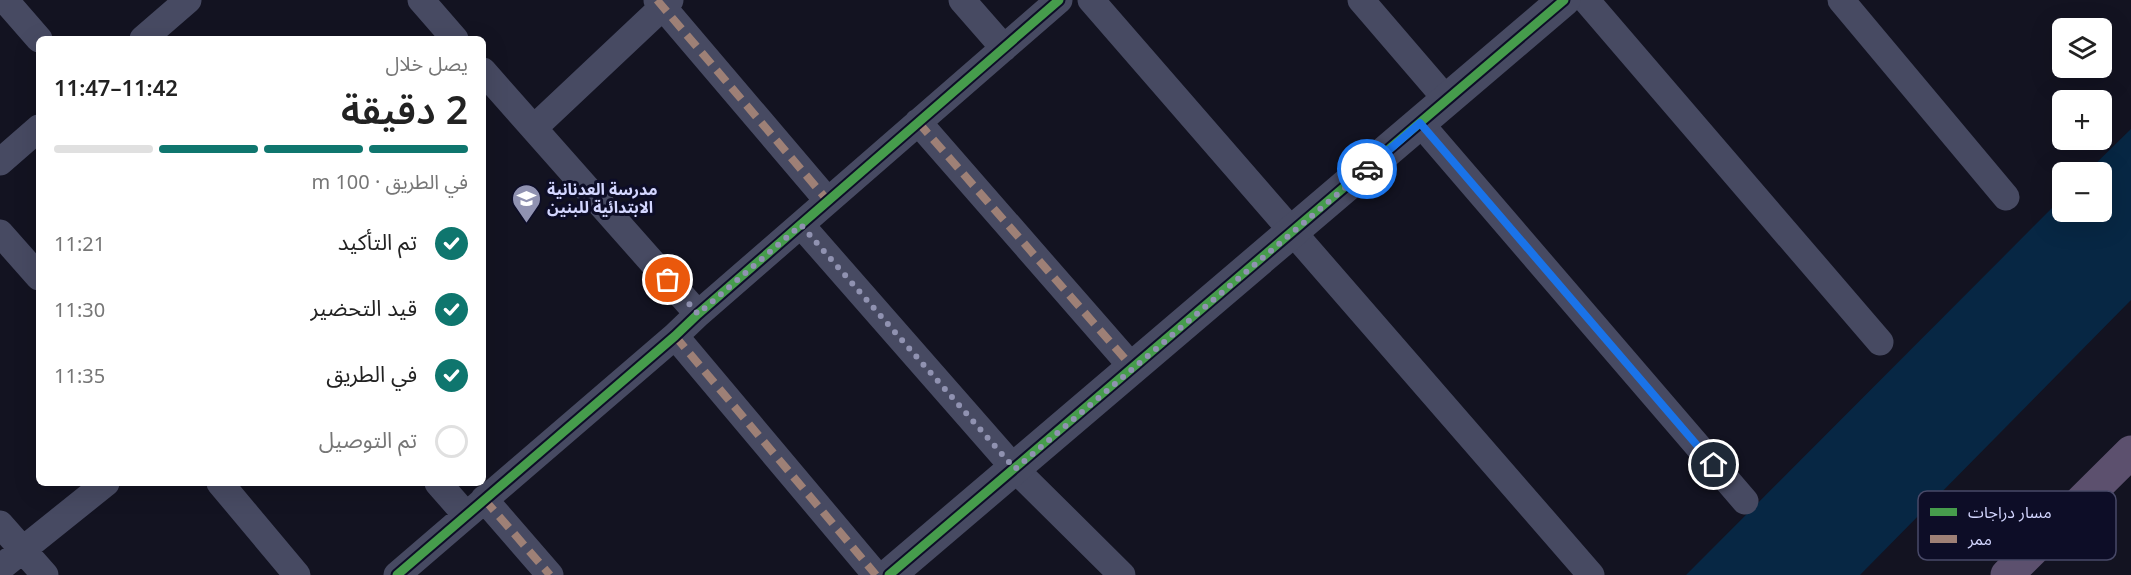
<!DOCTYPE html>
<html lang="ar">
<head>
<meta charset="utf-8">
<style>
	body { margin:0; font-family:"Noto Sans","Noto Sans Arabic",sans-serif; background:#f2f2f2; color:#222; direction:rtl; height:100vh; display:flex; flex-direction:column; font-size:22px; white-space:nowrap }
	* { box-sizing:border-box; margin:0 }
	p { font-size:20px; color:#767676 }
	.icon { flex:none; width:33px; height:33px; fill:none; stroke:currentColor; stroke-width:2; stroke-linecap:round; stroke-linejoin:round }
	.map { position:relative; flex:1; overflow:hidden; direction:ltr }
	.side { position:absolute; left:36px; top:36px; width:450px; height:450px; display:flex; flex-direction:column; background:#fff; border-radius:9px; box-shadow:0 6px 24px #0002; direction:rtl }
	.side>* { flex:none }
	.tools { position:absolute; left:2052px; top:18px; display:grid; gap:12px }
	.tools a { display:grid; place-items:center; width:60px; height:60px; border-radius:9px; background:#fff; box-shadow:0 6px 24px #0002; font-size:30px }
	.pin { position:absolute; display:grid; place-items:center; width:51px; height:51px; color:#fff; margin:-26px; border:3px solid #fff; border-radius:50%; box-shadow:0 2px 6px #0007 }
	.courier { position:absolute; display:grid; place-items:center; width:60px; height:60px; margin:-30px; border:4px solid #1a73e8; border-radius:50%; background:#fff; color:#222; box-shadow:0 2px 8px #0007 }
	.overview em { font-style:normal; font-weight:600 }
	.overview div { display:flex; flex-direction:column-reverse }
	.overview { display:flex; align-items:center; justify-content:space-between; height:102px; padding:0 18px }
	h1 { font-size:39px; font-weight:600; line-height:45px }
	.bar { display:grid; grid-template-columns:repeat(4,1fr); gap:9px 6px; align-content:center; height:72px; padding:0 18px }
	.bar i { height:8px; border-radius:4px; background:#e0e0e0 }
	.bar .selected { background:#0f766e }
	.bar p { grid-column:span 4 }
	ol { padding:0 18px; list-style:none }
	li { display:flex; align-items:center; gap:18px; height:66px }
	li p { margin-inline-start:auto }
	li .icon { padding:6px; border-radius:50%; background:#0f766e; color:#fff; stroke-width:4 }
	li:last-child { color:#767676 }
	li i { width:33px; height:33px; border:3px solid #e0e0e0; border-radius:50% }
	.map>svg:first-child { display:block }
</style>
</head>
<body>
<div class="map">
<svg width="2131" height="575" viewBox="0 0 2131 575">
	<rect width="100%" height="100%" fill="#131321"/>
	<path fill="#072744" d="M 2131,129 L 2131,300 L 1860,575 L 1686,575 L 2062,198 L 2062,212 L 2102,212 L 2102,172 L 2087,172 Z"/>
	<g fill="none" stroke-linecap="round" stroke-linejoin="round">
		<path stroke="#474a62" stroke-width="27" d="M 5,0 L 39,39
			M 421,0 L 455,39
			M 657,0 L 828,201
			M 962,0 L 1004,48
			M 1091,0 L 1591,575
			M 1361,0 L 1447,100
			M 1586,0 L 1880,342
			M 1841,0 L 2006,197
			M 143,39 L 188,0
			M 483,71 L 698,314
			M 918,122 L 1133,368
			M 1420,123 L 1745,501
			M 534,128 L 670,0
			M 0,162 L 39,128
			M 801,225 L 1015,469 L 1122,575
			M 0,233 L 39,277
			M 675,336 L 876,575
			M 220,483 L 297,575
			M 438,483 L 466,515
			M 484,499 L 550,575
			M 0,524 L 45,575
			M 0,568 L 106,483
			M 397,575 L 675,336 L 698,314 L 1059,0"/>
		<path stroke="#474a62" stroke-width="33" d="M 889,575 L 1564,0"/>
		<path stroke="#5c506e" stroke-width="33" d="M 2007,575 L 2131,452"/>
		<path stroke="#9e8076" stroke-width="8" stroke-dasharray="15 8" stroke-linecap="butt" d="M 657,0 L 828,201
			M 918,122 L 1133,368
			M 675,336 L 876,575
			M 484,499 L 550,575"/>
		<defs>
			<path id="cycleway" d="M 397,575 L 675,336 L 698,314 L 1059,0
				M 889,575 L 1564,0"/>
		</defs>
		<use href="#cycleway" stroke="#0d0d27" stroke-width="13"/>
		<use href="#cycleway" stroke="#469c4c" stroke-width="9"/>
	</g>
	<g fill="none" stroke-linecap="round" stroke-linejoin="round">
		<path stroke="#9092b1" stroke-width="6" stroke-dasharray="0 10.8" d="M 668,280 L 698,314 L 801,225 L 1015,469 L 1367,169"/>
		<path stroke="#1a73e8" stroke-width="8" d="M 1367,169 L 1420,123 L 1714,465"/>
	</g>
	<defs>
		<symbol id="school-pin" viewBox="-11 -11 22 30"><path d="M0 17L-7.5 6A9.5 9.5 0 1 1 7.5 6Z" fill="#9092b1" stroke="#0d0d27"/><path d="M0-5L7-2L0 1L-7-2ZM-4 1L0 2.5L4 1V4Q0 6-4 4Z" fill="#fff"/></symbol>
	</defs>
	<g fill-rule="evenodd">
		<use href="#school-pin" x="510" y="182" width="33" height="45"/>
	</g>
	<g text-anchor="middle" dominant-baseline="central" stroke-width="6" stroke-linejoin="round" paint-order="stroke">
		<g font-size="16" font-weight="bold" fill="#d3d6ff" stroke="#0d0d27" text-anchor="start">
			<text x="547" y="189">مدرسة العدنانية<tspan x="547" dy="18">الابتدائية للبنين</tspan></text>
		</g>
	</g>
	<rect x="1918" y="491" width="198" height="69" rx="9" fill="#0d0d27" stroke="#484968" stroke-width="1.5"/>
	<rect x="1930" y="508" width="27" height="8" fill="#469c4c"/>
	<rect x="1930" y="535" width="27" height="8" fill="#9e8076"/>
	<g font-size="16" fill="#d3d6ff">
		<text x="1968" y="518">مسار دراجات</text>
		<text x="1968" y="545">ممر</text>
	</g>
</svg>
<div class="tools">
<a><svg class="icon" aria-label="layers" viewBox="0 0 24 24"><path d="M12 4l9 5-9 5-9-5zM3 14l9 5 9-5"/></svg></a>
<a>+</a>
<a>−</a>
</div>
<div class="pin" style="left:668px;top:280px;background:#ea580c"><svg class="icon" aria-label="bag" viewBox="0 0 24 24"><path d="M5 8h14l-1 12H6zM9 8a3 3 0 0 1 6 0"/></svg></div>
<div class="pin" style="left:1714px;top:465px;background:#1f2937"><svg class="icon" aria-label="home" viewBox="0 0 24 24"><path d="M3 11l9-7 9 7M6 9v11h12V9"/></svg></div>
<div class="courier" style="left:1367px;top:169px"><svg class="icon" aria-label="car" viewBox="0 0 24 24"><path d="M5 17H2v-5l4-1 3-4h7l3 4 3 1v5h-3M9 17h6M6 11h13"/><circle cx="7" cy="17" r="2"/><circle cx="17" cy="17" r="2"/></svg></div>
<section class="side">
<div class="overview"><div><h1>2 دقيقة</h1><p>يصل خلال</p></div><em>11:42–11:47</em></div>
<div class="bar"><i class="selected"></i><i class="selected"></i><i class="selected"></i><i></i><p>في الطريق · 100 m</p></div>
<ol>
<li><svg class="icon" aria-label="check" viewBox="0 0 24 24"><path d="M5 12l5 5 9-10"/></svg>تم التأكيد<p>11:21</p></li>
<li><svg class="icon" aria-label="check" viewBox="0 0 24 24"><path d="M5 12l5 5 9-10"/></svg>قيد التحضير<p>11:30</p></li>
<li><svg class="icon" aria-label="check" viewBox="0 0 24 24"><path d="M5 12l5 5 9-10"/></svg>في الطريق<p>11:35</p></li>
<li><i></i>تم التوصيل</li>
</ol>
</section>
</div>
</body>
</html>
